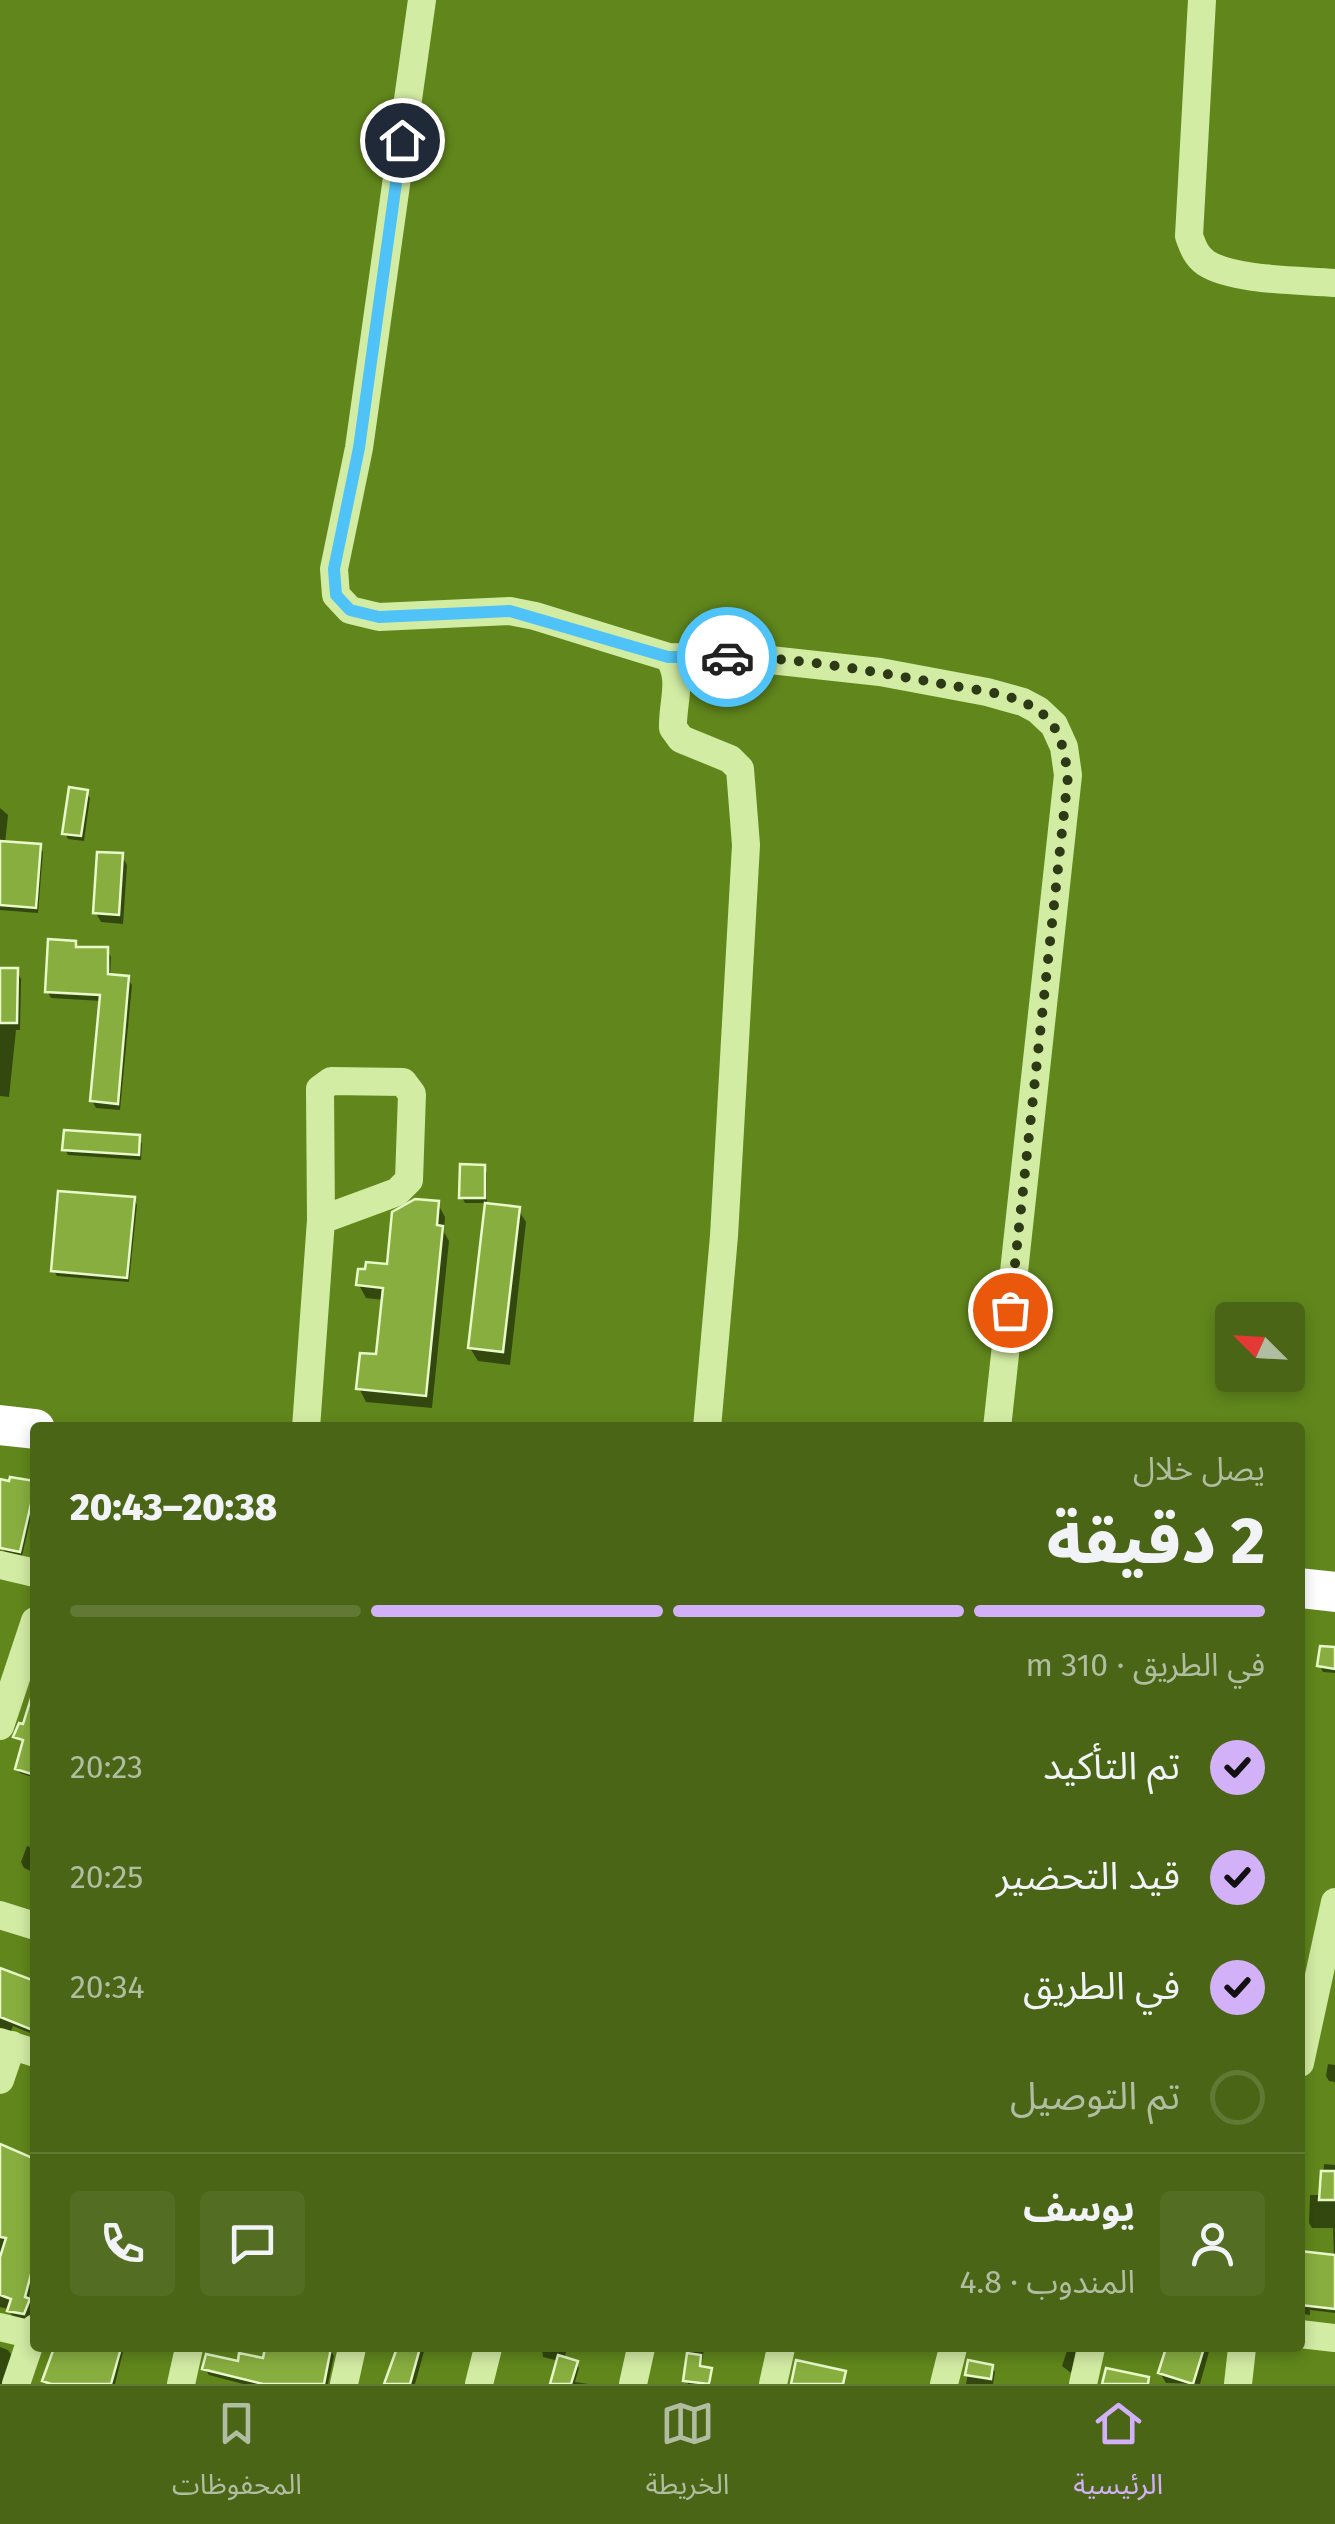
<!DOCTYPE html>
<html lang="ar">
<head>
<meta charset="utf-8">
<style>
	body { margin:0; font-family:"Fira Sans","Noto Sans Arabic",sans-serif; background:#536e22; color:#f1f3f6; direction:rtl; height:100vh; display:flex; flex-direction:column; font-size:38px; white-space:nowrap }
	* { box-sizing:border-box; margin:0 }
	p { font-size:32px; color:#b1bda0 }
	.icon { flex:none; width:55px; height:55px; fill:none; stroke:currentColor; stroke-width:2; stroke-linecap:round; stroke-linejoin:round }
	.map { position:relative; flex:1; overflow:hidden; direction:ltr }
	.panel { position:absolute; left:30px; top:1422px; width:1275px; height:930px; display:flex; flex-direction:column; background:#496515; border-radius:10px; box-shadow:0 5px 15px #0003; direction:rtl }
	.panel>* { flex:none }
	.needle { width:65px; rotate:294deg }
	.controls { position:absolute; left:1215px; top:1302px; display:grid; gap:20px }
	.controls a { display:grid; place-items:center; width:90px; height:90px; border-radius:10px; background:#496515; box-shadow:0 5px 15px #0003; font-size:50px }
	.pin { position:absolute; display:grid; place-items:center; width:85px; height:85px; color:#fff; margin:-42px; border:5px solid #fff; border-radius:50%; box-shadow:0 2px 10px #0007 }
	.courier { position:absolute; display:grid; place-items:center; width:100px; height:100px; margin:-50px; border:8px solid #4fc3f7; border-radius:50%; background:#fff; color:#222; box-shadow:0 2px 12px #0007 }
	.headline em { font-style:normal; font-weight:800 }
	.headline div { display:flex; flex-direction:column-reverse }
	.headline { display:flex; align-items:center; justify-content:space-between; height:170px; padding:0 40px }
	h1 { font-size:65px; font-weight:800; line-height:75px }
	.bar { display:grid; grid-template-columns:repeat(4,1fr); gap:15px 10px; align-content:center; height:120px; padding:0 40px }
	.bar i { height:12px; border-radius:8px; background:#617934 }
	.bar .selected { background:#d3b1f9 }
	.bar p { grid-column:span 4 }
	.line { display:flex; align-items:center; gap:25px; padding:0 40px; border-top:2px solid #617934 }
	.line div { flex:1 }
	.round { display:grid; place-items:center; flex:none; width:105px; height:105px; border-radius:10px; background:#536e22 }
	ol { padding:0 40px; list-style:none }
	li { display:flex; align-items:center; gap:30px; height:110px }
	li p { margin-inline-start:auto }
	li .icon { padding:10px; border-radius:50%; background:#d3b1f9; color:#111; stroke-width:4 }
	li:last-child { color:#b1bda0 }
	li i { width:55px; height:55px; border:5px solid #617934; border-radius:50% }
	.menu { display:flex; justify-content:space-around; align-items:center; height:140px; border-top:2px solid #617934; background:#496515; font-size:28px; color:#b1bda0 }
	.menu a { display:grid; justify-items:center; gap:5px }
	.menu .selected { color:#d3b1f9 }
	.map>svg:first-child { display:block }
</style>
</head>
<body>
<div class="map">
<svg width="1335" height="2384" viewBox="0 0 1335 2384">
	<rect width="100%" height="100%" fill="#61871c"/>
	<path fill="#0007" d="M 86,792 L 90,798 L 84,841 L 68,839 L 65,833 Z
		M 0,808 L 8,815 L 5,844 L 40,846 L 43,852 L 38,913 L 0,910 Z
		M 122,856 L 127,865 L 123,924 L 101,922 L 96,913 Z
		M 75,944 L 79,950 L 107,950 L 111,957 L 110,977 L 128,979 L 132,985 L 120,1110 L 96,1108 L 92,1101 L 102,1001 L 51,998 L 47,991 Z
		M 0,971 L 17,971 L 21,979 L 20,1030 L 16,1030 L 9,1097 L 0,1096 Z
		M 139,1138 L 142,1144 L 141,1160 L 68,1155 L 65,1149 Z
		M 483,1167 L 487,1173 L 487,1203 L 465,1203 L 462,1197 Z
		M 134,1199 L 137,1205 L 129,1282 L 57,1276 L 54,1271 Z
		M 438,1204 L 445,1217 L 444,1232 L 449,1241 L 432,1408 L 366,1402 L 359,1388 L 378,1357 L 384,1300 L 366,1298 L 359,1285 L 389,1267 Z
		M 518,1209 L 526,1222 L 510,1365 L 478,1361 L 470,1348 Z
		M 0,1481 L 35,1484 L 35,1518 L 31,1517 L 22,1556 L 6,1553 L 0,1547 Z
		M 1335,1650 L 1335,1673 L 1323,1672 L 1320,1666 Z
		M 35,1698 L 35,1778 L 20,1773 L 17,1769 L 25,1743 L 16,1737 L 24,1727 Z
		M 27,1846 L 35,1849 L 35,1873 L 24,1868 L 21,1862 Z
		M 0,1971 L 35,1984 L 35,2035 L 13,2026 L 11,2031 L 0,2031 Z
		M 1328,2064 L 1335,2065 L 1335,2082 L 1329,2081 L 1326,2076 Z
		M 0,2146 L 31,2160 L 35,2148 L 35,2275 L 28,2300 L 33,2308 L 29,2320 L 13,2317 L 8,2309 L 0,2307 Z
		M 1324,2164 L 1335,2165 L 1335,2313 L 1310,2310 L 1310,2315 L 1302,2314 L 1300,2322 L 1300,2253 L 1334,2257 L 1333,2228 L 1312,2228 L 1309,2223 L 1310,2195 L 1322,2195 Z
		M 0,2347 L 8,2350 L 16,2362 L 8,2384 L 0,2384 Z
		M 56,2348 L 124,2348 L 115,2384 L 47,2384 L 44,2380 Z
		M 267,2348 L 330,2349 L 334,2356 L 328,2384 L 243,2384 L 209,2375 L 205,2369 L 265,2361 Z
		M 392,2348 L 425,2348 L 415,2384 L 386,2384 L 398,2350 Z
		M 542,2348 L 567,2348 L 564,2360 L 576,2363 L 579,2368 L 575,2382 L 588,2384 L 553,2384 L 559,2361 L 543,2357 Z
		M 691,2348 L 704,2348 L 701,2369 L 710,2371 L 711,2384 L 688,2384 L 686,2380 Z
		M 1068,2348 L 1077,2350 L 1071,2373 L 1062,2366 Z
		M 1168,2348 L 1210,2348 L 1200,2384 L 1166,2383 L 1160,2373 Z
		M 970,2363 L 992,2367 L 995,2372 L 993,2384 L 966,2384 Z"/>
	<path fill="#88ae40" stroke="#e9f9c9" stroke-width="2.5" d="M 69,787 L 88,790 L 81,836 L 62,834 Z
		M 0,841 L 41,844 L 36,908 L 0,905 Z
		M 97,852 L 123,853 L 119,915 L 93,913 Z
		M 48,939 L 76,941 L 76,947 L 108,947 L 108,974 L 129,976 L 118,1104 L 90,1101 L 100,995 L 45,992 Z
		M 0,968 L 18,968 L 17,1023 L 0,1023 Z
		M 64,1130 L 140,1135 L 139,1155 L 62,1150 Z
		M 460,1164 L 485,1165 L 485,1198 L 459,1198 Z
		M 58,1191 L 135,1197 L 127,1278 L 51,1271 Z
		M 415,1199 L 439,1201 L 437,1225 L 443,1226 L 426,1396 L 356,1389 L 360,1353 L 376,1354 L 383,1288 L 356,1285 L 358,1269 L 365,1269 L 366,1262 L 387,1264 L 392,1212 Z
		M 485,1203 L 520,1207 L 503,1352 L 468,1348 Z
		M 10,1477 L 35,1481 L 35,1504 L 31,1504 L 20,1552 L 0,1548 L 0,1479 L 9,1481 Z
		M 1320,1646 L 1335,1647 L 1335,1669 L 1317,1666 Z
		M 32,1695 L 35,1696 L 35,1775 L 15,1769 L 23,1740 L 13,1737 L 19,1723 L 23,1724 Z
		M 0,1968 L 35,1981 L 35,2031 L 0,2017 Z
		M 0,2144 L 35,2159 L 35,2259 L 25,2297 L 30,2299 L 24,2314 L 7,2311 L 11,2299 L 0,2295 L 0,2257 L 6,2238 L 0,2237 Z
		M 1321,2171 L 1335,2171 L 1335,2200 L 1319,2200 Z
		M 1300,2251 L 1335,2255 L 1335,2309 L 1300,2305 Z
		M 54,2348 L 121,2348 L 111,2384 L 51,2384 L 42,2381 Z
		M 265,2348 L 331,2348 L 324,2384 L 263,2384 L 202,2369 L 206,2354 L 238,2361 L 239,2353 L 263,2358 Z
		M 397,2348 L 420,2348 L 410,2384 L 384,2384 Z
		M 1166,2348 L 1204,2348 L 1193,2384 L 1158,2373 Z
		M 687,2353 L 701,2355 L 700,2366 L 712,2368 L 709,2384 L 683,2381 Z
		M 558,2355 L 578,2361 L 571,2384 L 550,2384 Z
		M 796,2360 L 846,2371 L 843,2384 L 791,2384 Z
		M 968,2360 L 993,2365 L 991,2379 L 965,2375 Z
		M 1106,2368 L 1149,2377 L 1148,2384 L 1102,2384 Z"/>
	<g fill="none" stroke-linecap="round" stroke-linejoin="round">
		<path stroke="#d3eca4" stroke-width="28" d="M 422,0 L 359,448 L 334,569 L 336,595 L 350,610 L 379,617 L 510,611 L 535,616 L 668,657 L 761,659 L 880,672 L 987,692 L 1023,702 L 1038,710 L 1054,725 L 1064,747 L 1068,775 L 997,1428
			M 1202,0 L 1189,236 C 1193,247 1196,256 1206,263 C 1234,281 1301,280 1335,283
			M 668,657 C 684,678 672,703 673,728 L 681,739 L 730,759 L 740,769 L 746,845 L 724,1236 L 707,1428
			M 306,1428 L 321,1220 L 320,1089 L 331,1081 L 403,1082 L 412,1094 L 409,1180 L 397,1192 L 321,1220
			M 0,1565 L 35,1573
			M 0,1726 L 35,1621
			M 0,1915 L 35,1926
			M 0,2042 L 35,2053
			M 1300,2063 L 1335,1902
			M 0,2080 L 12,2045
			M 0,2327 L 33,2335
			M 1300,2334 L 1335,2338
			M 16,2384 L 35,2328
			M 181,2384 L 189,2348
			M 344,2384 L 352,2348
			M 479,2384 L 488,2348
			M 633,2384 L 641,2348
			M 773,2384 L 781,2348
			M 944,2384 L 953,2348
			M 1083,2384 L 1091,2348
			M 1238,2384 L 1242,2348"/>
		<path stroke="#fff" stroke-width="40" d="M 0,1425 L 35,1429
			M 1300,1588 L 1335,1592"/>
	</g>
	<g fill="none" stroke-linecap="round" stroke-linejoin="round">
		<path stroke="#2d3a15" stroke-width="10" stroke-dasharray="0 18" d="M 727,657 C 800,657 875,672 948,685 C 976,690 1011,693 1036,709 C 1060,724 1064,749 1068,776 L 1010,1310"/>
		<path stroke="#4fc3f7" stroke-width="12" d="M 402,140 L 359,448 L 334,569 L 336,595 L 350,610 L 379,617 L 510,611 L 668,657 L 727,657"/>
	</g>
</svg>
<div class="controls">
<a><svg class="needle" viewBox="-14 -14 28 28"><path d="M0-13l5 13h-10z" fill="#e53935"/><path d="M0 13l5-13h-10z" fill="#b1bda0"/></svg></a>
</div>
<div class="pin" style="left:1010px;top:1310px;background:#ea580c"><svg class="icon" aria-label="bag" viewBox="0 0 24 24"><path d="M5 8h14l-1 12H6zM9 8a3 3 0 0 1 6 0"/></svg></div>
<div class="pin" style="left:402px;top:140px;background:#1f2937"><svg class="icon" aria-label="home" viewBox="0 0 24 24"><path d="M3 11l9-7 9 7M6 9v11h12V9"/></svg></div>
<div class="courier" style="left:727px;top:657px"><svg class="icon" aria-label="car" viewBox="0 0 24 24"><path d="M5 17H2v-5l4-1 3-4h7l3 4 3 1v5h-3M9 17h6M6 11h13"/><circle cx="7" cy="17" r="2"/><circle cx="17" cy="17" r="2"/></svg></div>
<section class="panel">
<div class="headline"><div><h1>2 دقيقة</h1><p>يصل خلال</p></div><em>20:38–20:43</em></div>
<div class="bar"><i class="selected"></i><i class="selected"></i><i class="selected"></i><i></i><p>في الطريق · 310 m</p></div>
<ol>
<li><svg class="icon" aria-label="check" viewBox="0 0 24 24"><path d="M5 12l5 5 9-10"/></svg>تم التأكيد<p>20:23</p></li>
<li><svg class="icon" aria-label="check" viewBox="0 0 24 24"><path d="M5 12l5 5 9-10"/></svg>قيد التحضير<p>20:25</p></li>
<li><svg class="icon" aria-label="check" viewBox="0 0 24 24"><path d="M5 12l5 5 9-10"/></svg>في الطريق<p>20:34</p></li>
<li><i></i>تم التوصيل</li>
</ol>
<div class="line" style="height:180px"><a class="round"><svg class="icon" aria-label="person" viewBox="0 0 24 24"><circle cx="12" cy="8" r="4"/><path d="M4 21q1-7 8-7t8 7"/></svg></a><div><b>يوسف</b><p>المندوب · 4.8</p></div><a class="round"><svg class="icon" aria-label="chat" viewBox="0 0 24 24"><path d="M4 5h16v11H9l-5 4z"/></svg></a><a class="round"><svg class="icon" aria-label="phone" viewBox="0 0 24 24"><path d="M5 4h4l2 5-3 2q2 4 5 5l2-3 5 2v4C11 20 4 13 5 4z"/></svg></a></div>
</section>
</div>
<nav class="menu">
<a class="selected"><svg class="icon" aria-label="home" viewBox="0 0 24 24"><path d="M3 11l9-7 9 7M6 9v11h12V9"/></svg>الرئيسية</a>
<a><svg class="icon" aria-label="map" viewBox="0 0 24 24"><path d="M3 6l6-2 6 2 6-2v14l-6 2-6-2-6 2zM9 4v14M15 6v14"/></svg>الخريطة</a>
<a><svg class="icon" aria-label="saved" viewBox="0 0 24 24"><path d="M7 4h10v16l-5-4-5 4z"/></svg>المحفوظات</a>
</nav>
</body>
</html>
